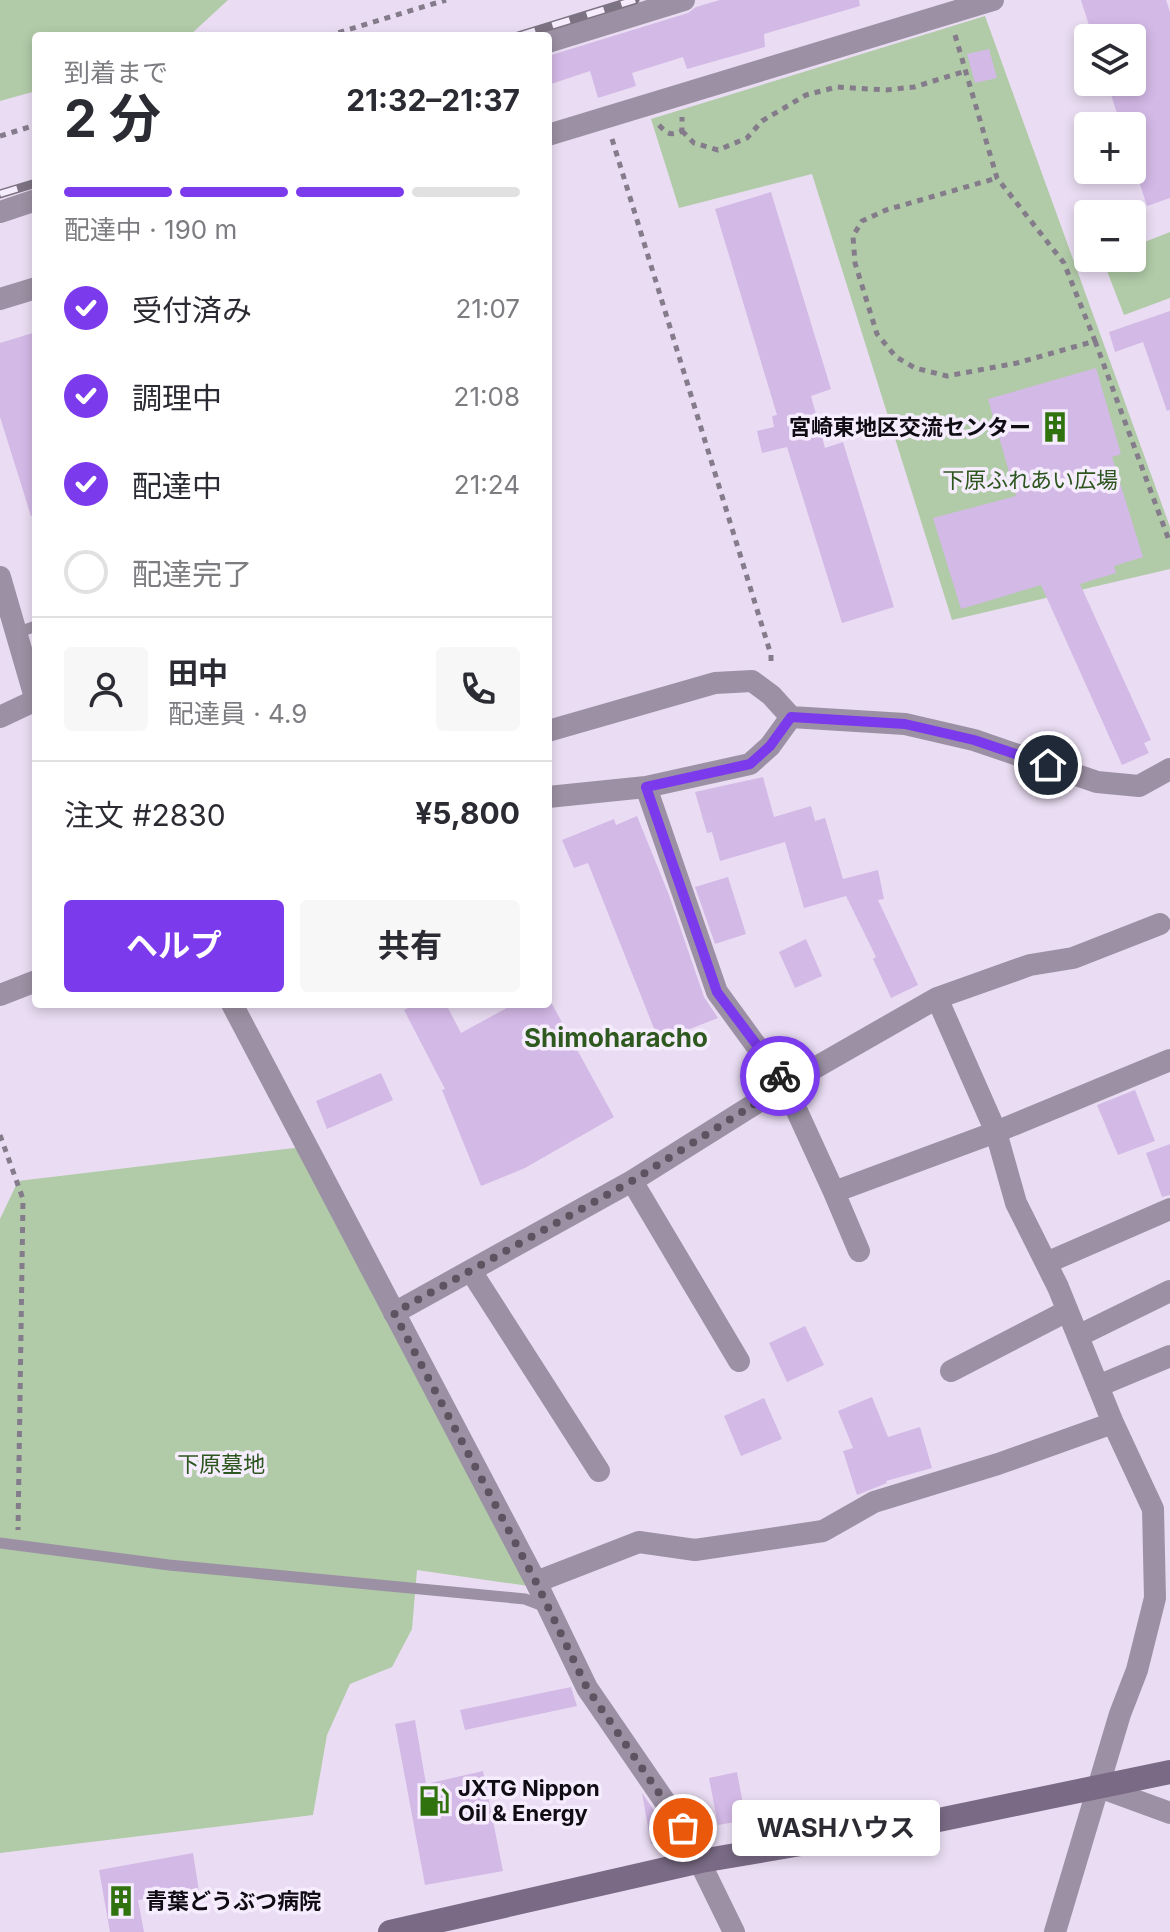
<!DOCTYPE html>
<html lang="ja">
<head>
<meta charset="utf-8">
<style>
	body { margin:0; font-family:Inter,"Noto Sans JP",sans-serif; background:#f7f7f7; color:#2b2b33; height:100vh; display:flex; flex-direction:column; font-size:30px; white-space:nowrap }
	* { box-sizing:border-box; margin:0 }
	p { font-size:26px; color:#7c7c81 }
	.icon { flex:none; width:44px; height:44px; fill:none; stroke:currentColor; stroke-width:2; stroke-linecap:round; stroke-linejoin:round }
	.map { position:relative; flex:1; overflow:hidden }
	.drawer { position:absolute; left:32px; top:32px; width:520px; height:976px; display:flex; flex-direction:column; background:#fff; border-radius:8px; box-shadow:0 4px 12px #0003 }
	.drawer>* { flex:none }
	.buttons { position:absolute; left:1074px; top:24px; display:grid; gap:16px }
	.buttons a { display:grid; place-items:center; width:72px; height:72px; border-radius:8px; background:#fff; box-shadow:0 4px 12px #0003; font-size:40px }
	.pin { position:absolute; display:grid; place-items:center; width:68px; height:68px; color:#fff; margin:-34px; border:4px solid #fff; border-radius:50%; box-shadow:0 2px 8px #0007 }
	.courier { position:absolute; display:grid; place-items:center; width:80px; height:80px; margin:-40px; border:6px solid #7c3aed; border-radius:50%; background:#fff; color:#222; box-shadow:0 2px 10px #0007 }
	.bubble { position:absolute; height:56px; border-radius:8px; background:#fff; box-shadow:0 4px 12px #0003; font-size:26px; font-weight:700; line-height:56px; text-align:center }
	.overview em { font-style:normal; font-weight:700 }
	.overview div { display:flex; flex-direction:column-reverse }
	.overview { display:flex; align-items:center; justify-content:space-between; height:136px; padding:0 32px }
	h1 { font-size:52px; font-weight:700; line-height:60px }
	.bar { display:grid; grid-template-columns:repeat(4,1fr); gap:12px 8px; align-content:center; height:96px; padding:0 32px }
	.bar i { height:10px; border-radius:6px; background:#e1e1e2 }
	.bar .active { background:#7c3aed }
	.bar p { grid-column:span 4 }
	.line { display:flex; align-items:center; gap:20px; padding:0 32px; border-top:2px solid #e1e1e2 }
	.line div { flex:1 }
	.round { display:grid; place-items:center; flex:none; width:84px; height:84px; border-radius:8px; background:#f7f7f7 }
	ol { padding:0 32px; list-style:none }
	li { display:flex; align-items:center; gap:24px; height:88px }
	li p { margin-inline-start:auto }
	li .icon { padding:8px; border-radius:50%; background:#7c3aed; color:#fff; stroke-width:4 }
	li:last-child { color:#7c7c81 }
	li i { width:44px; height:44px; border:4px solid #e1e1e2; border-radius:50% }
	.primary-button { display:flex; gap:16px; margin-top:auto; padding:16px 32px }
	.primary-button a { flex:1; height:92px; border-radius:8px; background:#7c3aed; color:#fff; font-size:32px; font-weight:700; line-height:92px; text-align:center }
	.primary-button a+a { background:#f7f7f7; color:#2b2b33 }
	.map>svg:first-child { display:block }
</style>
</head>
<body>
<div class="map">
<svg width="1170" height="1932" viewBox="0 0 1170 1932">
	<rect width="100%" height="100%" fill="#eaddf3"/>
	<path fill="#b1cba8" d="M 0,0 L 228,0 L 189,36 L 36,36 L 36,91 L 0,101 Z
		M 985,16 L 1170,527 L 1170,569 L 952,620 L 812,174 L 679,208 L 651,119 Z
		M 1170,232 L 1170,298 L 1124,315 L 1102,258 L 1132,258 L 1132,247 Z
		M 303,1147 L 535,1587 L 417,1570 L 412,1629 L 392,1667 L 350,1684 L 327,1735 L 313,1815 L 0,1853 L 0,1219 L 18,1181 Z"/>
	<path fill="#d3b9e6" d="M 720,0 L 859,0 L 860,6 L 764,34 L 765,47 L 687,69 L 683,57 L 632,73 L 636,86 L 598,98 L 590,71 L 548,85 L 548,56 L 688,13 L 696,7 Z
		M 1081,0 L 1166,0 L 1170,12 L 1170,198 L 1147,206 L 1132,160 L 1132,126 L 1121,126 L 1107,82 L 1132,82 L 1132,38 L 1093,38 Z
		M 989,49 L 997,78 L 975,83 L 967,54 Z
		M 771,192 L 831,389 L 811,396 L 825,448 L 843,442 L 894,607 L 842,623 L 787,447 L 762,453 L 757,431 L 774,427 L 772,416 L 777,415 L 715,209 Z
		M 1170,311 L 1170,410 L 1167,411 L 1143,342 L 1115,352 L 1109,332 Z
		M 36,332 L 36,515 L 31,516 L 0,417 L 0,343 Z
		M 1096,368 L 1121,454 L 1112,457 L 1143,557 L 1114,566 L 1116,573 L 1080,584 L 1151,740 L 1144,743 L 1149,753 L 1122,765 L 1041,585 L 961,609 L 933,518 L 1016,496 L 988,399 Z
		M 763,777 L 774,817 L 811,806 L 815,821 L 825,818 L 843,879 L 878,870 L 884,899 L 878,900 L 918,985 L 891,998 L 873,959 L 876,957 L 846,896 L 804,908 L 785,842 L 720,861 L 712,832 L 707,833 L 695,792 Z
		M 637,816 L 669,895 L 704,997 L 718,1018 L 659,1041 L 588,863 L 574,868 L 562,840 L 614,819 L 616,825 Z
		M 728,877 L 746,934 L 715,944 L 695,887 Z
		M 806,939 L 822,976 L 795,988 L 779,952 Z
		M 416,1004 L 446,1004 L 461,1033 L 514,1004 L 552,1004 L 614,1117 L 525,1168 L 481,1186 L 442,1090 L 445,1089 L 404,1010 Z
		M 381,1073 L 393,1100 L 327,1129 L 316,1101 Z
		M 1135,1090 L 1155,1141 L 1118,1155 L 1097,1105 Z
		M 1170,1144 L 1170,1195 L 1162,1197 L 1146,1153 Z
		M 805,1326 L 824,1365 L 787,1382 L 769,1343 Z
		M 872,1397 L 888,1437 L 920,1427 L 932,1468 L 886,1481 L 887,1483 L 857,1495 L 843,1451 L 853,1448 L 838,1411 Z
		M 764,1398 L 782,1439 L 741,1456 L 724,1416 Z
		M 571,1687 L 577,1706 L 465,1730 L 460,1710 Z
		M 415,1720 L 426,1784 L 483,1771 L 503,1871 L 425,1885 L 395,1724 Z
		M 737,1772 L 746,1820 L 718,1825 L 709,1778 Z
		M 642,1793 L 671,1835 L 673,1840 L 651,1844 Z
		M 193,1853 L 199,1891 L 138,1900 L 144,1932 L 110,1932 L 99,1870 Z"/>
	<g fill="none" stroke-linecap="round" stroke-linejoin="round">
		<path stroke="#857c8b" stroke-width="5" stroke-dasharray="6 6" stroke-linecap="butt" d="M 955,35 L 997,178 L 1064,263 L 1095,341 L 1017,363 L 947,376 L 915,368 L 896,357 L 877,334 L 855,263 L 853,236 L 862,221 L 886,210 L 997,178
			M 327,36 L 446,0
			M 659,125 C 667,134 670,136 682,131 L 682,117
			M 682,131 L 694,143 L 718,150 L 747,138 L 762,121 L 806,95 L 837,87 L 886,90 L 914,87 L 966,71
			M 0,136 L 36,125
			M 612,139 L 771,655 L 771,665
			M 1095,341 L 1170,543
			M 0,1135 L 23,1199 L 18,1530"/>
		<path stroke="#9c91a4" stroke-width="11" d="M 16,633 L 36,626
			M 0,1543 L 169,1565 L 525,1599 L 546,1607"/>
		<path stroke="#9c91a4" stroke-width="22" d="M 548,42 L 684,0
			M 548,135 L 993,0
			M 0,212 L 36,200
			M 0,299 L 36,288
			M 0,577 L 36,701
			M 0,717 L 36,700
			M 548,731 L 715,683 L 752,681 L 771,695 L 791,717 L 905,724 L 974,740 L 1097,782 L 1139,786 L 1170,769
			M 646,787 L 717,992 L 785,1085 L 834,1192 L 996,1132 L 1016,1203 L 1058,1287 L 1113,1423 L 1153,1509 L 1155,1598 L 1137,1670 L 1120,1714 L 1055,1932
			M 548,797 L 646,787 L 750,764 L 770,746 L 791,717
			M 0,995 L 36,981
			M 937,998 L 996,1132 L 1170,1060
			M 232,1004 L 536,1582 L 587,1688 L 683,1828 L 734,1932
			M 632,1181 L 739,1361
			M 834,1192 L 859,1251
			M 1046,1263 L 1170,1209
			M 471,1271 L 599,1471
			M 394,1313 L 632,1181 L 785,1085 L 937,998 L 1030,965 L 1073,958 L 1160,924
			M 1078,1336 L 1170,1291
			M 951,1371 L 1067,1311
			M 1098,1386 L 1170,1356
			M 536,1582 L 639,1542 L 695,1550 L 823,1531 L 874,1502 L 998,1464 L 1113,1423
			M 1099,1787 L 1170,1813"/>
		<path stroke="#7a6a85" stroke-width="24" d="M 390,1932 L 701,1861 L 929,1822 L 1170,1772"/>
		<defs>
			<path id="rail" d="M 518,36 L 635,0
				M 0,194 L 36,183"/>
		</defs>
		<use href="#rail" stroke="#7c7382" stroke-width="9"/>
		<use href="#rail" stroke="#f5ecfd" stroke-width="6" stroke-dasharray="18" stroke-linecap="butt"/>
	</g>
	<g fill="none" stroke-linecap="round" stroke-linejoin="round">
		<path stroke="#5c5561" stroke-width="8" stroke-dasharray="0 14.4" d="M 683,1828 L 587,1688 L 536,1582 L 394,1313 L 632,1181 L 785,1085 L 780,1076"/>
		<path stroke="#7c3aed" stroke-width="10" d="M 780,1076 L 717,992 L 646,787 L 750,764 L 770,746 L 791,717 L 905,724 L 974,740 L 1048,765"/>
	</g>
	<defs>
		<symbol id="building-bare" viewBox="-9 -9 18 18"><path d="M-4-6H4V6H1V3H-1V6H-4ZM-2.5-4.3h1.7v1.8h-1.7ZM.8-4.3h1.7v1.8H.8ZM-2.5-1h1.7V.8h-1.7ZM.8-1h1.7V.8H.8Z" fill="#30720e" stroke="#f5ecfd" stroke-width="2.5" paint-order="stroke"/></symbol>
		<symbol id="fuel-bare" viewBox="-9 -9 18 18"><path d="M-5.5-6h7V0h2V4h1.3V-2.5L3-4.5l.8-.8L6-3V5H2.5V1h-1V6h-7ZM-4.2-4.7v3.2H.2V-4.7Z" fill="#30720e" stroke="#f5ecfd" stroke-width="2.5" paint-order="stroke"/></symbol>
	</defs>
	<g fill-rule="evenodd">
		<use href="#building-bare" x="1033" y="405" width="44" height="44"/>
		<use href="#fuel-bare" x="412" y="1779" width="44" height="44"/>
		<use href="#building-bare" x="99" y="1879" width="44" height="44"/>
	</g>
	<g text-anchor="middle" dominant-baseline="central" stroke-width="7" stroke-linejoin="round" paint-order="stroke">
		<g font-size="22" font-weight="bold" fill="#100c13" stroke="#f5ecfd" text-anchor="start">
			<text x="1031" y="427" text-anchor="end">宮崎東地区交流センター</text>
			<text x="458" y="1788">JXTG Nippon<tspan x="458" dy="25">Oil &amp; Energy</tspan></text>
			<text x="145" y="1901">青葉どうぶつ病院</text>
		</g>
		<g font-size="22" fill="#2d561e" stroke="#f5ecfd">
			<text x="1030" y="480">下原ふれあい広場</text>
			<text x="221" y="1464">下原墓地</text>
		</g>
		<g font-size="26" font-weight="bold" fill="#2f5a1f" stroke="#f5ecfd">
			<text x="616" y="1037">Shimoharacho</text>
		</g>
	</g>
</svg>
<div class="buttons">
<a><svg class="icon" aria-label="layers" viewBox="0 0 24 24"><path d="M12 4l9 5-9 5-9-5zM3 14l9 5 9-5"/></svg></a>
<a>+</a>
<a>−</a>
</div>
<div class="pin" style="left:683px;top:1828px;background:#ea580c"><svg class="icon" aria-label="bag" viewBox="0 0 24 24"><path d="M5 8h14l-1 12H6zM9 8a3 3 0 0 1 6 0"/></svg></div>
<div class="pin" style="left:1048px;top:765px;background:#1f2937"><svg class="icon" aria-label="home" viewBox="0 0 24 24"><path d="M3 11l9-7 9 7M6 9v11h12V9"/></svg></div>
<div class="courier" style="left:780px;top:1076px"><svg class="icon" aria-label="bike" viewBox="0 0 24 24"><circle cx="6" cy="16" r="4"/><circle cx="18" cy="16" r="4"/><path d="M6 16l4-8h5l3 8M10 8l3 8H6M13 5h3"/></svg></div>
<div class="bubble" style="left:732px;top:1800px;width:208px">WASHハウス</div>
<section class="drawer">
<div class="overview"><div><h1>2 分</h1><p>到着まで</p></div><em>21:32–21:37</em></div>
<div class="bar"><i class="active"></i><i class="active"></i><i class="active"></i><i></i><p>配達中 · 190 m</p></div>
<ol>
<li><svg class="icon" aria-label="check" viewBox="0 0 24 24"><path d="M5 12l5 5 9-10"/></svg>受付済み<p>21:07</p></li>
<li><svg class="icon" aria-label="check" viewBox="0 0 24 24"><path d="M5 12l5 5 9-10"/></svg>調理中<p>21:08</p></li>
<li><svg class="icon" aria-label="check" viewBox="0 0 24 24"><path d="M5 12l5 5 9-10"/></svg>配達中<p>21:24</p></li>
<li><i></i>配達完了</li>
</ol>
<div class="line" style="height:144px"><a class="round"><svg class="icon" aria-label="person" viewBox="0 0 24 24"><circle cx="12" cy="8" r="4"/><path d="M4 21q1-7 8-7t8 7"/></svg></a><div><b>田中</b><p>配達員 · 4.9</p></div><a class="round"><svg class="icon" aria-label="phone" viewBox="0 0 24 24"><path d="M5 4h4l2 5-3 2q2 4 5 5l2-3 5 2v4C11 20 4 13 5 4z"/></svg></a></div>
<div class="line" style="height:104px"><div>注文 #2830</div><b>¥5,800</b></div>
<div class="primary-button"><a>ヘルプ</a><a>共有</a></div>
</section>
</div>
</body>
</html>
